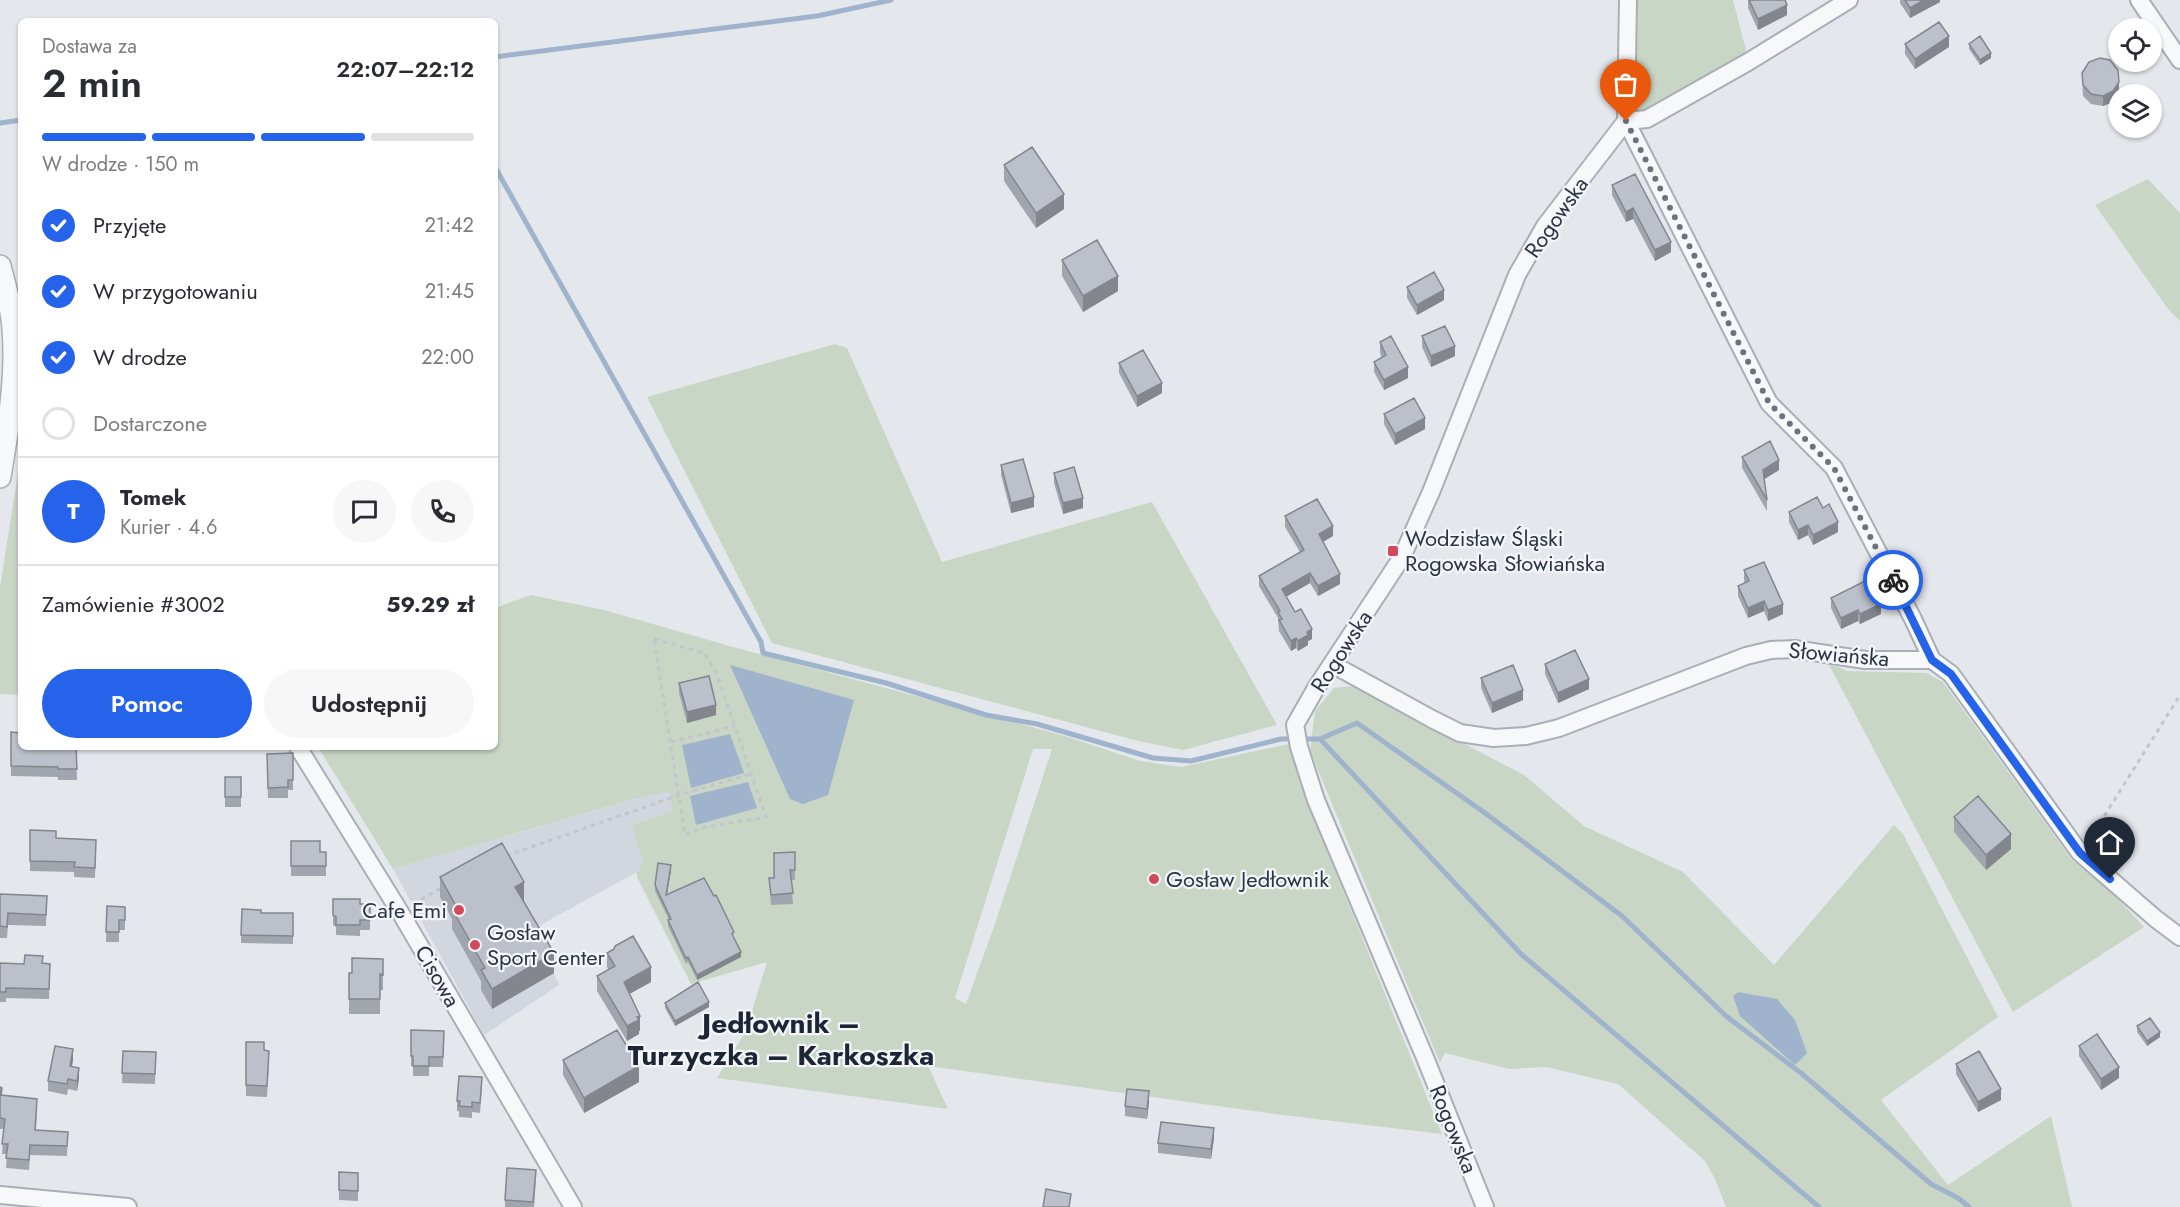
<!DOCTYPE html>
<html lang="pl">
<head>
<meta charset="utf-8">
<style>
	body { margin:0; font-family:Jost,sans-serif; background:#f7f7f7; color:#2b2b33; height:100vh; display:flex; flex-direction:column; font-size:22px; white-space:nowrap }
	* { box-sizing:border-box; margin:0 }
	p { font-size:20px; color:#7c7c81 }
	.icon { flex:none; width:33px; height:33px; fill:none; stroke:currentColor; stroke-width:2; stroke-linecap:round; stroke-linejoin:round }
	.map { position:relative; flex:1; overflow:hidden }
	.panel { position:absolute; left:18px; top:18px; width:480px; height:732px; display:flex; flex-direction:column; background:#fff; border-radius:9px; box-shadow:0 2px 4px #0004 }
	.panel>* { flex:none }
	.controls { position:absolute; left:2108px; top:18px; display:grid; gap:12px }
	.controls a { display:grid; place-items:center; width:54px; height:54px; border-radius:50%; background:#fff; box-shadow:0 2px 4px #0004; font-size:30px }
	.pin { position:absolute; display:grid; place-items:center; width:51px; height:51px; color:#fff; margin:-62px -26px; border-radius:50% 50% 50% 0; rotate:-45deg; box-shadow:0 0 6px #0007 }
	.pin .icon { rotate:45deg }
	.courier { position:absolute; display:grid; place-items:center; width:60px; height:60px; margin:-30px; border:4px solid #2563eb; border-radius:50%; background:#fff; color:#222; box-shadow:0 2px 8px #0007 }
	.headline em { font-style:normal; font-weight:600 }
	.headline div { display:flex; flex-direction:column-reverse }
	.headline { display:flex; align-items:center; justify-content:space-between; height:102px; padding:0 24px }
	h1 { font-size:39px; font-weight:600; line-height:45px }
	.bar { display:grid; grid-template-columns:repeat(4,1fr); gap:9px 6px; align-content:center; height:72px; padding:0 24px }
	.bar i { height:8px; border-radius:4px; background:#e1e1e2 }
	.bar .active { background:#2563eb }
	.bar p { grid-column:span 4 }
	.line { display:flex; align-items:center; gap:15px; padding:0 24px; border-top:2px solid #e1e1e2 }
	.line div { flex:1 }
	.round { display:grid; place-items:center; flex:none; width:63px; height:63px; border-radius:32px; background:#f7f7f7 }
	ol { padding:0 24px; list-style:none }
	li { display:flex; align-items:center; gap:18px; height:66px }
	li p { margin-inline-start:auto }
	li .icon { padding:6px; border-radius:50%; background:#2563eb; color:#fff; stroke-width:4 }
	li:last-child { color:#7c7c81 }
	li i { width:33px; height:33px; border:3px solid #e1e1e2; border-radius:50% }
	.action { display:flex; gap:12px; margin-top:auto; padding:12px 24px }
	.action a { flex:1; height:69px; border-radius:36px; background:#2563eb; color:#fff; font-size:24px; font-weight:600; line-height:69px; text-align:center }
	.action a+a { background:#f7f7f7; color:#2b2b33 }
	.map>svg:first-child { display:block }
</style>
</head>
<body>
<div class="map">
<svg width="2180" height="1207" viewBox="0 0 2180 1207">
	<rect width="100%" height="100%" fill="#e4e7ec"/>
	<path fill="#d2d6de" d="M 669,789 L 672,811 L 631,825 L 643,862 L 637,872 L 533,929 L 559,985 L 484,1035 L 393,869 Z"/>
	<path fill="#c9d6c5" fill-rule="evenodd" d="M 1636,0 L 1733,0 L 1747,54 L 1646,112 L 1635,113 Z
		M 2148,179 L 2180,213 L 2180,321 L 2168,309 L 2095,205 Z
		M 835,344 L 847,348 L 942,562 L 1152,502 L 1277,725 L 1183,750 L 1138,741 L 772,643 L 647,397 Z
		M 21,453 L 21,695 L 0,694 L 0,588 Z
		M 531,595 L 604,610 L 733,647 L 1065,736 L 1140,761 L 1181,767 L 1289,744 L 1305,797 L 1442,1134 L 1283,1115 L 928,1066 L 948,1109 L 717,1078 L 746,1031 L 767,962 L 691,984 L 637,877 L 637,872 L 643,862 L 631,825 L 672,811 L 669,791 L 634,799 L 393,869 L 318,747 L 495,747 L 495,608 ZM 1033,749 L 1052,749 L 995,924 L 966,1004 L 955,998 Z
		M 1828,663 L 1848,671 L 1926,673 L 1943,682 L 2072,860 L 2109,889 L 2144,927 L 2013,1012 Z
		M 1353,686 L 1524,775 L 1584,826 L 1683,872 L 1774,965 L 1894,825 L 1903,834 L 1998,1017 L 1881,1100 L 1948,1185 L 2051,1116 L 2072,1207 L 1726,1207 L 1715,1179 L 1705,1161 L 1618,1084 L 1546,1067 L 1510,1069 L 1445,1053 L 1440,1063 L 1310,751 L 1315,711 L 1334,688 Z"/>
	<path fill="#9fb4cc" d="M 730,665 L 854,700 L 828,795 L 803,804 L 790,799 Z
		M 730,734 L 744,773 L 691,788 L 682,745 Z
		M 748,782 L 757,808 L 696,825 L 690,796 Z
		M 1738,992 L 1777,999 L 1795,1020 L 1807,1053 L 1795,1065 L 1740,1016 L 1733,996 Z"/>
	<g fill="none" stroke-linecap="round" stroke-linejoin="round">
		<path stroke="#9fb4cc" stroke-width="5" d="M 495,57 L 817,16 L 891,0
			M 0,123 L 21,120
			M 495,167 L 761,642 L 763,653 L 886,683 L 986,715 L 1037,724 L 1153,758 L 1191,761 L 1281,739 L 1320,739 L 1521,954 L 1819,1207
			M 1320,739 L 1357,723 L 1485,813 L 1622,916 L 1726,1016 L 1801,1073 L 1931,1184 L 1958,1198 L 1969,1207"/>
		<defs>
			<path id="minor" d="M 1628,0 L 1626,121 L 1769,403 L 1834,468 L 1913,619 L 1932,660
				M 2139,0 L 2180,60
				M 1332,664 L 1432,719 L 1460,733 L 1494,738 L 1526,736 L 1559,728 L 1746,656 L 1771,650 L 1794,649 L 1865,660 L 1932,660 L 1951,674 L 2080,853 L 2156,919 L 2180,937
				M 298,747 L 400,912 L 573,1207
				M 0,1195 L 128,1207
				M 1485,1207 L 1426,1060 L 1316,800 L 1299,747 L 1295,725 L 1316,688 L 1402,557 L 1431,492 L 1517,275 L 1545,226 L 1626,121 L 1647,119 L 1748,62 L 1849,0"/>
			<path id="tertiary" d="M 0,266 C 5,286 12,308 13,329 C 17,379 8,428 0,477"/>
		</defs>
		<use href="#minor" stroke="#a9aeb7" stroke-width="20"/>
		<use href="#tertiary" stroke="#a9aeb7" stroke-width="24"/>
		<path stroke="#c2c5cb" stroke-width="3" stroke-dasharray="4.5 4.5" stroke-linecap="butt" d="M 654,639 L 704,653 L 716,672 L 766,817 L 701,828 L 685,835 Z
			M 671,742 L 735,726
			M 2090,839 L 2180,695
			M 506,856 L 679,795 L 751,774
			M 413,904 L 441,888"/>
		<use href="#minor" stroke="#f7f8fa" stroke-width="16"/>
		<use href="#tertiary" stroke="#f7f8fa" stroke-width="21"/>
	</g>
	<path fill="#a1a5ae" d="M 1748,0 L 1785,0 L 1787,15 L 1758,30 L 1748,8 Z
		M 1900,0 L 1940,0 L 1940,2 L 1910,18 L 1900,3 Z
		M 1905,44 L 1949,47 L 1915,69 L 1905,54 Z
		M 1969,44 L 1991,58 L 1980,65 L 1969,49 Z
		M 2082,73 L 2119,92 L 2113,102 L 2103,106 L 2091,104 L 2083,96 Z
		M 1004,165 L 1064,209 L 1036,228 L 1004,181 Z
		M 1612,185 L 1671,252 L 1655,261 L 1633,219 L 1626,222 L 1612,195 Z
		M 1062,260 L 1118,291 L 1083,312 L 1062,276 Z
		M 1407,287 L 1444,300 L 1417,315 L 1407,298 Z
		M 1422,336 L 1455,356 L 1431,367 L 1422,347 Z
		M 1380,342 L 1408,378 L 1384,390 L 1374,372 L 1374,362 L 1382,358 L 1380,353 Z
		M 1119,363 L 1162,393 L 1137,407 L 1119,373 Z
		M 1384,414 L 1425,429 L 1395,445 L 1384,424 Z
		M 1742,457 L 1779,470 L 1764,479 L 1767,500 L 1767,511 L 1742,468 Z
		M 1001,465 L 1034,507 L 1011,513 L 1001,475 Z
		M 1054,473 L 1083,508 L 1063,514 L 1054,483 Z
		M 1823,508 L 1838,532 L 1813,545 L 1808,535 L 1798,540 L 1789,522 L 1789,512 Z
		M 1285,516 L 1333,536 L 1323,542 L 1340,584 L 1318,596 L 1310,583 L 1286,597 L 1312,639 L 1308,641 L 1308,645 L 1298,651 L 1296,648 L 1291,651 L 1279,631 L 1278,618 L 1259,586 L 1259,576 L 1300,552 L 1285,527 Z
		M 1744,570 L 1783,614 L 1768,621 L 1764,611 L 1748,618 L 1738,596 L 1738,586 L 1745,583 L 1744,581 Z
		M 1831,598 L 1881,614 L 1860,624 L 1858,621 L 1841,629 L 1831,608 Z
		M 1545,664 L 1589,689 L 1558,703 L 1545,674 Z
		M 1481,678 L 1523,700 L 1492,713 L 1481,688 Z
		M 679,683 L 716,715 L 687,723 L 679,693 Z
		M 11,732 L 21,747 L 76,747 L 77,780 L 58,780 L 58,777 L 11,776 Z
		M 293,753 L 293,790 L 288,790 L 288,798 L 268,798 L 267,754 Z
		M 225,777 L 241,777 L 241,807 L 225,807 Z
		M 1954,817 L 2011,849 L 1986,870 L 1954,832 Z
		M 30,830 L 56,838 L 96,840 L 95,878 L 74,877 L 74,872 L 30,871 Z
		M 291,841 L 320,852 L 326,852 L 326,876 L 291,876 Z
		M 795,852 L 795,880 L 791,880 L 793,904 L 771,905 L 769,878 L 774,878 Z
		M 671,870 L 667,894 L 734,938 L 741,957 L 697,980 L 688,962 L 686,964 L 680,951 L 668,926 L 668,920 L 669,920 L 655,891 L 655,885 Z
		M 440,877 L 524,902 L 554,973 L 492,1009 L 481,990 L 481,981 L 452,929 L 452,919 L 440,897 Z
		M 0,894 L 47,896 L 46,926 L 8,925 L 7,938 L 0,938 Z
		M 333,899 L 360,904 L 370,904 L 370,930 L 360,930 L 360,936 L 336,935 L 336,927 L 333,925 Z
		M 107,906 L 125,907 L 125,930 L 119,930 L 119,942 L 106,942 Z
		M 242,909 L 261,913 L 293,913 L 293,944 L 241,943 Z
		M 607,953 L 651,982 L 629,994 L 640,1030 L 639,1031 L 639,1034 L 627,1041 L 597,991 L 597,976 L 609,970 L 607,967 Z
		M 383,959 L 383,990 L 380,990 L 380,1014 L 349,1014 L 349,973 L 352,973 Z
		M 0,963 L 50,964 L 49,999 L 6,998 L 6,1002 L 0,1002 Z
		M 665,1003 L 709,1007 L 675,1026 L 665,1008 Z
		M 2137,1026 L 2160,1037 L 2147,1046 L 2137,1032 Z
		M 411,1030 L 444,1031 L 443,1067 L 429,1067 L 429,1076 L 413,1076 L 413,1066 L 411,1066 Z
		M 246,1042 L 264,1050 L 269,1061 L 267,1097 L 246,1096 Z
		M 2079,1046 L 2119,1078 L 2101,1090 L 2079,1056 Z
		M 123,1051 L 156,1052 L 155,1084 L 122,1083 Z
		M 73,1060 L 72,1066 L 79,1078 L 77,1091 L 68,1089 L 67,1095 L 48,1091 L 48,1081 Z
		M 563,1060 L 639,1082 L 584,1113 L 563,1075 Z
		M 1956,1064 L 2001,1100 L 1978,1112 L 1956,1074 Z
		M 0,1087 L 2,1095 L 37,1109 L 36,1130 L 68,1132 L 67,1156 L 30,1155 L 29,1170 L 6,1168 L 7,1154 L 2,1154 L 4,1129 L 0,1129 Z
		M 482,1088 L 480,1113 L 472,1112 L 472,1118 L 459,1117 L 459,1111 L 457,1111 L 457,1101 Z
		M 1149,1102 L 1147,1119 L 1125,1116 L 1125,1106 Z
		M 1214,1138 L 1211,1159 L 1158,1153 L 1158,1143 Z
		M 339,1172 L 358,1173 L 358,1201 L 339,1200 Z
		M 536,1180 L 534,1207 L 505,1207 L 505,1200 Z"/>
	<path fill="#83868d" d="M 1924,0 L 1940,0 L 1940,2 L 1910,18 L 1910,8 Z
		M 1787,5 L 1787,15 L 1758,30 L 1758,19 Z
		M 1949,36 L 1949,47 L 1915,69 L 1915,59 Z
		M 1991,53 L 1991,58 L 1980,65 L 1980,60 Z
		M 2119,82 L 2119,92 L 2113,102 L 2103,106 L 2103,96 Z
		M 1064,194 L 1064,209 L 1036,228 L 1036,213 Z
		M 1633,208 L 1633,219 L 1626,222 L 1626,212 Z
		M 1671,242 L 1671,252 L 1655,261 L 1655,250 Z
		M 1118,276 L 1118,291 L 1083,312 L 1083,296 Z
		M 1444,290 L 1444,300 L 1417,315 L 1417,305 Z
		M 1455,346 L 1455,356 L 1431,367 L 1431,356 Z
		M 1408,367 L 1408,378 L 1384,390 L 1384,380 Z
		M 1162,383 L 1162,393 L 1137,407 L 1137,396 Z
		M 1425,418 L 1425,429 L 1395,445 L 1395,434 Z
		M 1779,460 L 1779,470 L 1763,480 L 1763,470 Z
		M 1034,497 L 1034,507 L 1011,513 L 1011,503 Z
		M 1083,498 L 1083,508 L 1063,514 L 1063,503 Z
		M 1838,522 L 1838,532 L 1813,545 L 1813,535 Z
		M 1808,525 L 1808,535 L 1798,540 L 1798,530 Z
		M 1333,526 L 1333,536 L 1319,544 L 1319,534 Z
		M 1310,573 L 1310,583 L 1282,599 L 1282,589 Z
		M 1340,574 L 1340,584 L 1318,596 L 1318,586 Z
		M 1764,601 L 1764,611 L 1748,618 L 1748,608 Z
		M 1783,604 L 1783,614 L 1768,621 L 1768,610 Z
		M 1881,604 L 1881,614 L 1860,624 L 1860,614 Z
		M 1858,610 L 1858,621 L 1841,629 L 1841,618 Z
		M 1312,629 L 1312,639 L 1308,641 L 1308,645 L 1298,651 L 1298,641 L 1307,632 Z
		M 1296,638 L 1296,648 L 1291,651 L 1291,641 Z
		M 1589,679 L 1589,689 L 1558,703 L 1558,693 Z
		M 1523,690 L 1523,700 L 1492,713 L 1492,703 Z
		M 716,705 L 716,715 L 687,723 L 687,712 Z
		M 2011,834 L 2011,849 L 1986,870 L 1986,855 Z
		M 671,865 L 671,870 L 666,900 L 666,895 Z
		M 524,882 L 524,902 L 515,887 Z
		M 741,952 L 741,957 L 697,980 L 697,975 Z
		M 554,953 L 554,973 L 492,1009 L 492,989 Z
		M 651,967 L 651,982 L 624,997 L 624,982 Z
		M 709,1002 L 709,1007 L 675,1026 L 675,1021 Z
		M 640,1016 L 640,1030 L 639,1031 L 639,1034 L 627,1041 L 627,1026 Z
		M 2160,1032 L 2160,1037 L 2147,1046 L 2147,1041 Z
		M 73,1049 L 73,1060 L 70,1076 L 70,1066 Z
		M 639,1066 L 639,1082 L 584,1113 L 584,1098 Z
		M 2119,1067 L 2119,1078 L 2101,1090 L 2101,1079 Z
		M 79,1068 L 79,1078 L 77,1091 L 77,1081 Z
		M 2001,1089 L 2001,1100 L 1978,1112 L 1978,1102 Z
		M 1149,1091 L 1149,1102 L 1147,1119 L 1147,1109 Z
		M 1214,1128 L 1214,1138 L 1211,1159 L 1211,1149 Z"/>
	<path fill="#bbc0ca" stroke="#83868d" stroke-width="1.5" d="M 1749,0 L 1785,0 L 1787,5 L 1758,19 Z
		M 1905,0 L 1924,0 L 1910,8 Z
		M 1939,22 L 1949,36 L 1915,59 L 1905,44 Z
		M 1980,36 L 1991,53 L 1980,60 L 1969,44 Z
		M 2100,58 L 2110,60 L 2118,70 L 2119,82 L 2113,91 L 2103,96 L 2091,94 L 2083,85 L 2082,73 L 2089,62 Z
		M 1032,147 L 1064,194 L 1036,213 L 1004,165 Z
		M 1635,174 L 1671,242 L 1655,250 L 1633,208 L 1626,212 L 1612,185 Z
		M 1097,240 L 1118,276 L 1083,296 L 1062,260 Z
		M 1434,272 L 1444,290 L 1417,305 L 1407,287 Z
		M 1445,326 L 1455,346 L 1431,356 L 1422,336 Z
		M 1391,336 L 1408,367 L 1384,380 L 1374,362 L 1386,355 L 1380,342 Z
		M 1143,350 L 1162,383 L 1137,396 L 1119,363 Z
		M 1414,398 L 1425,418 L 1395,434 L 1384,414 Z
		M 1770,441 L 1779,460 L 1763,470 L 1767,500 L 1742,457 Z
		M 1023,459 L 1034,497 L 1011,503 L 1001,465 Z
		M 1074,467 L 1083,498 L 1063,503 L 1054,473 Z
		M 1817,497 L 1823,508 L 1829,504 L 1838,522 L 1813,535 L 1808,525 L 1798,530 L 1789,512 Z
		M 1317,499 L 1333,526 L 1319,534 L 1340,574 L 1318,586 L 1310,573 L 1282,589 L 1295,612 L 1301,609 L 1312,629 L 1307,632 L 1308,635 L 1298,641 L 1296,638 L 1291,641 L 1279,620 L 1282,619 L 1278,612 L 1280,611 L 1259,576 L 1304,550 L 1285,516 Z
		M 1764,562 L 1783,604 L 1768,610 L 1764,601 L 1748,608 L 1738,586 L 1749,581 L 1744,570 Z
		M 1869,579 L 1881,604 L 1860,614 L 1858,610 L 1841,618 L 1831,598 Z
		M 1575,650 L 1589,679 L 1558,693 L 1545,664 Z
		M 1513,665 L 1523,690 L 1492,703 L 1481,678 Z
		M 709,676 L 716,705 L 687,712 L 679,683 Z
		M 11,732 L 21,733 L 21,747 L 76,747 L 77,769 L 58,769 L 58,767 L 11,766 Z
		M 293,753 L 293,780 L 288,780 L 288,787 L 268,788 L 267,754 Z
		M 225,777 L 241,777 L 241,797 L 225,797 Z
		M 1978,796 L 2011,834 L 1986,855 L 1954,817 Z
		M 30,830 L 56,831 L 56,838 L 96,840 L 95,868 L 74,867 L 75,862 L 30,861 Z
		M 291,841 L 320,841 L 320,852 L 326,852 L 326,866 L 291,866 Z
		M 502,843 L 524,882 L 515,887 L 554,953 L 492,989 L 481,970 L 485,968 L 452,909 L 456,906 L 440,877 Z
		M 795,852 L 795,870 L 790,870 L 793,893 L 771,895 L 769,878 L 774,878 L 774,853 Z
		M 658,863 L 671,865 L 666,895 L 704,878 L 714,896 L 716,895 L 734,932 L 732,934 L 741,952 L 697,975 L 688,957 L 686,958 L 680,946 L 668,920 L 671,919 L 655,885 Z
		M 0,894 L 47,896 L 46,915 L 8,913 L 7,927 L 0,926 Z
		M 333,899 L 360,899 L 360,904 L 370,904 L 370,920 L 360,920 L 360,925 L 336,925 L 336,917 L 333,915 Z
		M 107,906 L 125,907 L 125,920 L 119,920 L 119,932 L 106,932 Z
		M 242,909 L 261,910 L 261,913 L 293,913 L 293,936 L 241,935 Z
		M 633,936 L 651,967 L 624,982 L 640,1016 L 637,1017 L 639,1020 L 627,1026 L 597,976 L 615,966 L 607,953 L 614,949 L 615,946 Z
		M 25,955 L 43,956 L 42,963 L 50,964 L 49,989 L 6,988 L 6,992 L 0,992 L 0,963 L 24,964 Z
		M 352,958 L 383,959 L 383,975 L 380,974 L 380,999 L 349,999 L 349,973 L 352,973 Z
		M 698,982 L 709,1002 L 675,1021 L 665,1003 Z
		M 2150,1018 L 2160,1032 L 2147,1041 L 2137,1026 Z
		M 411,1030 L 444,1031 L 443,1057 L 429,1057 L 429,1066 L 413,1066 L 413,1056 L 411,1056 Z
		M 617,1030 L 639,1066 L 584,1098 L 563,1060 Z
		M 2097,1034 L 2119,1067 L 2101,1079 L 2079,1046 Z
		M 246,1042 L 264,1042 L 264,1050 L 269,1051 L 267,1086 L 246,1085 Z
		M 55,1046 L 73,1049 L 70,1066 L 79,1068 L 77,1081 L 68,1079 L 67,1084 L 48,1081 Z
		M 123,1051 L 156,1052 L 155,1074 L 122,1073 Z
		M 1979,1051 L 2001,1089 L 1978,1102 L 1956,1064 Z
		M 459,1076 L 482,1077 L 480,1103 L 472,1102 L 472,1107 L 459,1106 L 460,1101 L 457,1101 Z
		M 0,1087 L 2,1088 L 1,1095 L 37,1099 L 35,1130 L 68,1132 L 67,1146 L 30,1145 L 29,1160 L 6,1158 L 8,1144 L 2,1144 L 5,1119 L 0,1118 Z
		M 1127,1089 L 1149,1091 L 1147,1109 L 1125,1106 Z
		M 1161,1122 L 1214,1128 L 1211,1149 L 1158,1143 Z
		M 507,1168 L 536,1170 L 533,1202 L 505,1200 Z
		M 339,1172 L 358,1173 L 358,1191 L 339,1190 Z
		M 1046,1189 L 1071,1194 L 1069,1207 L 1043,1207 Z"/>
	<g fill="none" stroke-linecap="round" stroke-linejoin="round">
		<path stroke="#6c737f" stroke-width="6" stroke-dasharray="0 10.8" d="M 1626,121 L 1769,403 L 1834,468 L 1893,580"/>
		<path stroke="#2563eb" stroke-width="8" d="M 1893,580 L 1932,660 L 1951,674 L 2080,853 L 2110,879"/>
	</g>
	<g fill="#d1495b" stroke="#f4f6f9" stroke-width="2">
		<rect x="1387" y="545" width="12" height="12" rx="3"/>
		<circle cx="1154" cy="879" r="6"/>
		<circle cx="459" cy="910" r="6"/>
		<circle cx="475" cy="945" r="6"/>
	</g>
	<g text-anchor="middle" dominant-baseline="central" stroke-width="4.5" stroke-linejoin="round" paint-order="stroke">
		<g font-size="22" fill="#2b3445" stroke="#f4f6f9">
			<text transform="translate(1556 217) rotate(-55)">Rogowska</text>
			<text transform="translate(1341 651) rotate(-57)">Rogowska</text>
			<text transform="translate(1839 654) rotate(5)">Słowiańska</text>
			<text transform="translate(438 976) rotate(60)">Cisowa</text>
			<text transform="translate(1454 1129) rotate(68)">Rogowska</text>
		</g>
		<g font-size="22" fill="#2b3445" stroke="#f4f6f9" text-anchor="start">
			<text x="1405" y="538">Wodzisław Śląski<tspan x="1405" dy="25">Rogowska Słowiańska</tspan></text>
			<text x="1166" y="879">Gosław Jedłownik</text>
			<text x="447" y="910" text-anchor="end">Cafe Emi</text>
			<text x="487" y="932">Gosław<tspan x="487" dy="25">Sport Center</tspan></text>
		</g>
		<g font-size="28" font-weight="bold" fill="#1d2536" stroke="#f4f6f9">
			<text x="781" y="1023">Jedłownik –<tspan x="781" dy="32">Turzyczka – Karkoszka</tspan></text>
		</g>
	</g>
</svg>
<div class="controls">
<a><svg class="icon" aria-label="locate" viewBox="0 0 24 24"><circle cx="12" cy="12" r="6"/><path d="M12 2v4M12 18v4M2 12h4M18 12h4"/></svg></a>
<a><svg class="icon" aria-label="layers" viewBox="0 0 24 24"><path d="M12 4l9 5-9 5-9-5zM3 14l9 5 9-5"/></svg></a>
</div>
<div class="pin" style="left:1626px;top:121px;background:#ea580c"><svg class="icon" aria-label="bag" viewBox="0 0 24 24"><path d="M5 8h14l-1 12H6zM9 8a3 3 0 0 1 6 0"/></svg></div>
<div class="pin" style="left:2110px;top:879px;background:#1f2937"><svg class="icon" aria-label="home" viewBox="0 0 24 24"><path d="M3 11l9-7 9 7M6 9v11h12V9"/></svg></div>
<div class="courier" style="left:1893px;top:580px"><svg class="icon" aria-label="bike" viewBox="0 0 24 24"><circle cx="6" cy="16" r="4"/><circle cx="18" cy="16" r="4"/><path d="M6 16l4-8h5l3 8M10 8l3 8H6M13 5h3"/></svg></div>
<section class="panel">
<div class="headline"><div><h1>2 min</h1><p>Dostawa za</p></div><em>22:07–22:12</em></div>
<div class="bar"><i class="active"></i><i class="active"></i><i class="active"></i><i></i><p>W drodze · 150 m</p></div>
<ol>
<li><svg class="icon" aria-label="check" viewBox="0 0 24 24"><path d="M5 12l5 5 9-10"/></svg>Przyjęte<p>21:42</p></li>
<li><svg class="icon" aria-label="check" viewBox="0 0 24 24"><path d="M5 12l5 5 9-10"/></svg>W przygotowaniu<p>21:45</p></li>
<li><svg class="icon" aria-label="check" viewBox="0 0 24 24"><path d="M5 12l5 5 9-10"/></svg>W drodze<p>22:00</p></li>
<li><i></i>Dostarczone</li>
</ol>
<div class="line" style="height:108px"><b class="round" style="background:#2563eb;color:#fff">T</b><div><b>Tomek</b><p>Kurier · 4.6</p></div><a class="round"><svg class="icon" aria-label="chat" viewBox="0 0 24 24"><path d="M4 5h16v11H9l-5 4z"/></svg></a><a class="round"><svg class="icon" aria-label="phone" viewBox="0 0 24 24"><path d="M5 4h4l2 5-3 2q2 4 5 5l2-3 5 2v4C11 20 4 13 5 4z"/></svg></a></div>
<div class="line" style="height:78px"><div>Zamówienie #3002</div><b>59.29 zł</b></div>
<div class="action"><a>Pomoc</a><a>Udostępnij</a></div>
</section>
</div>
</body>
</html>
